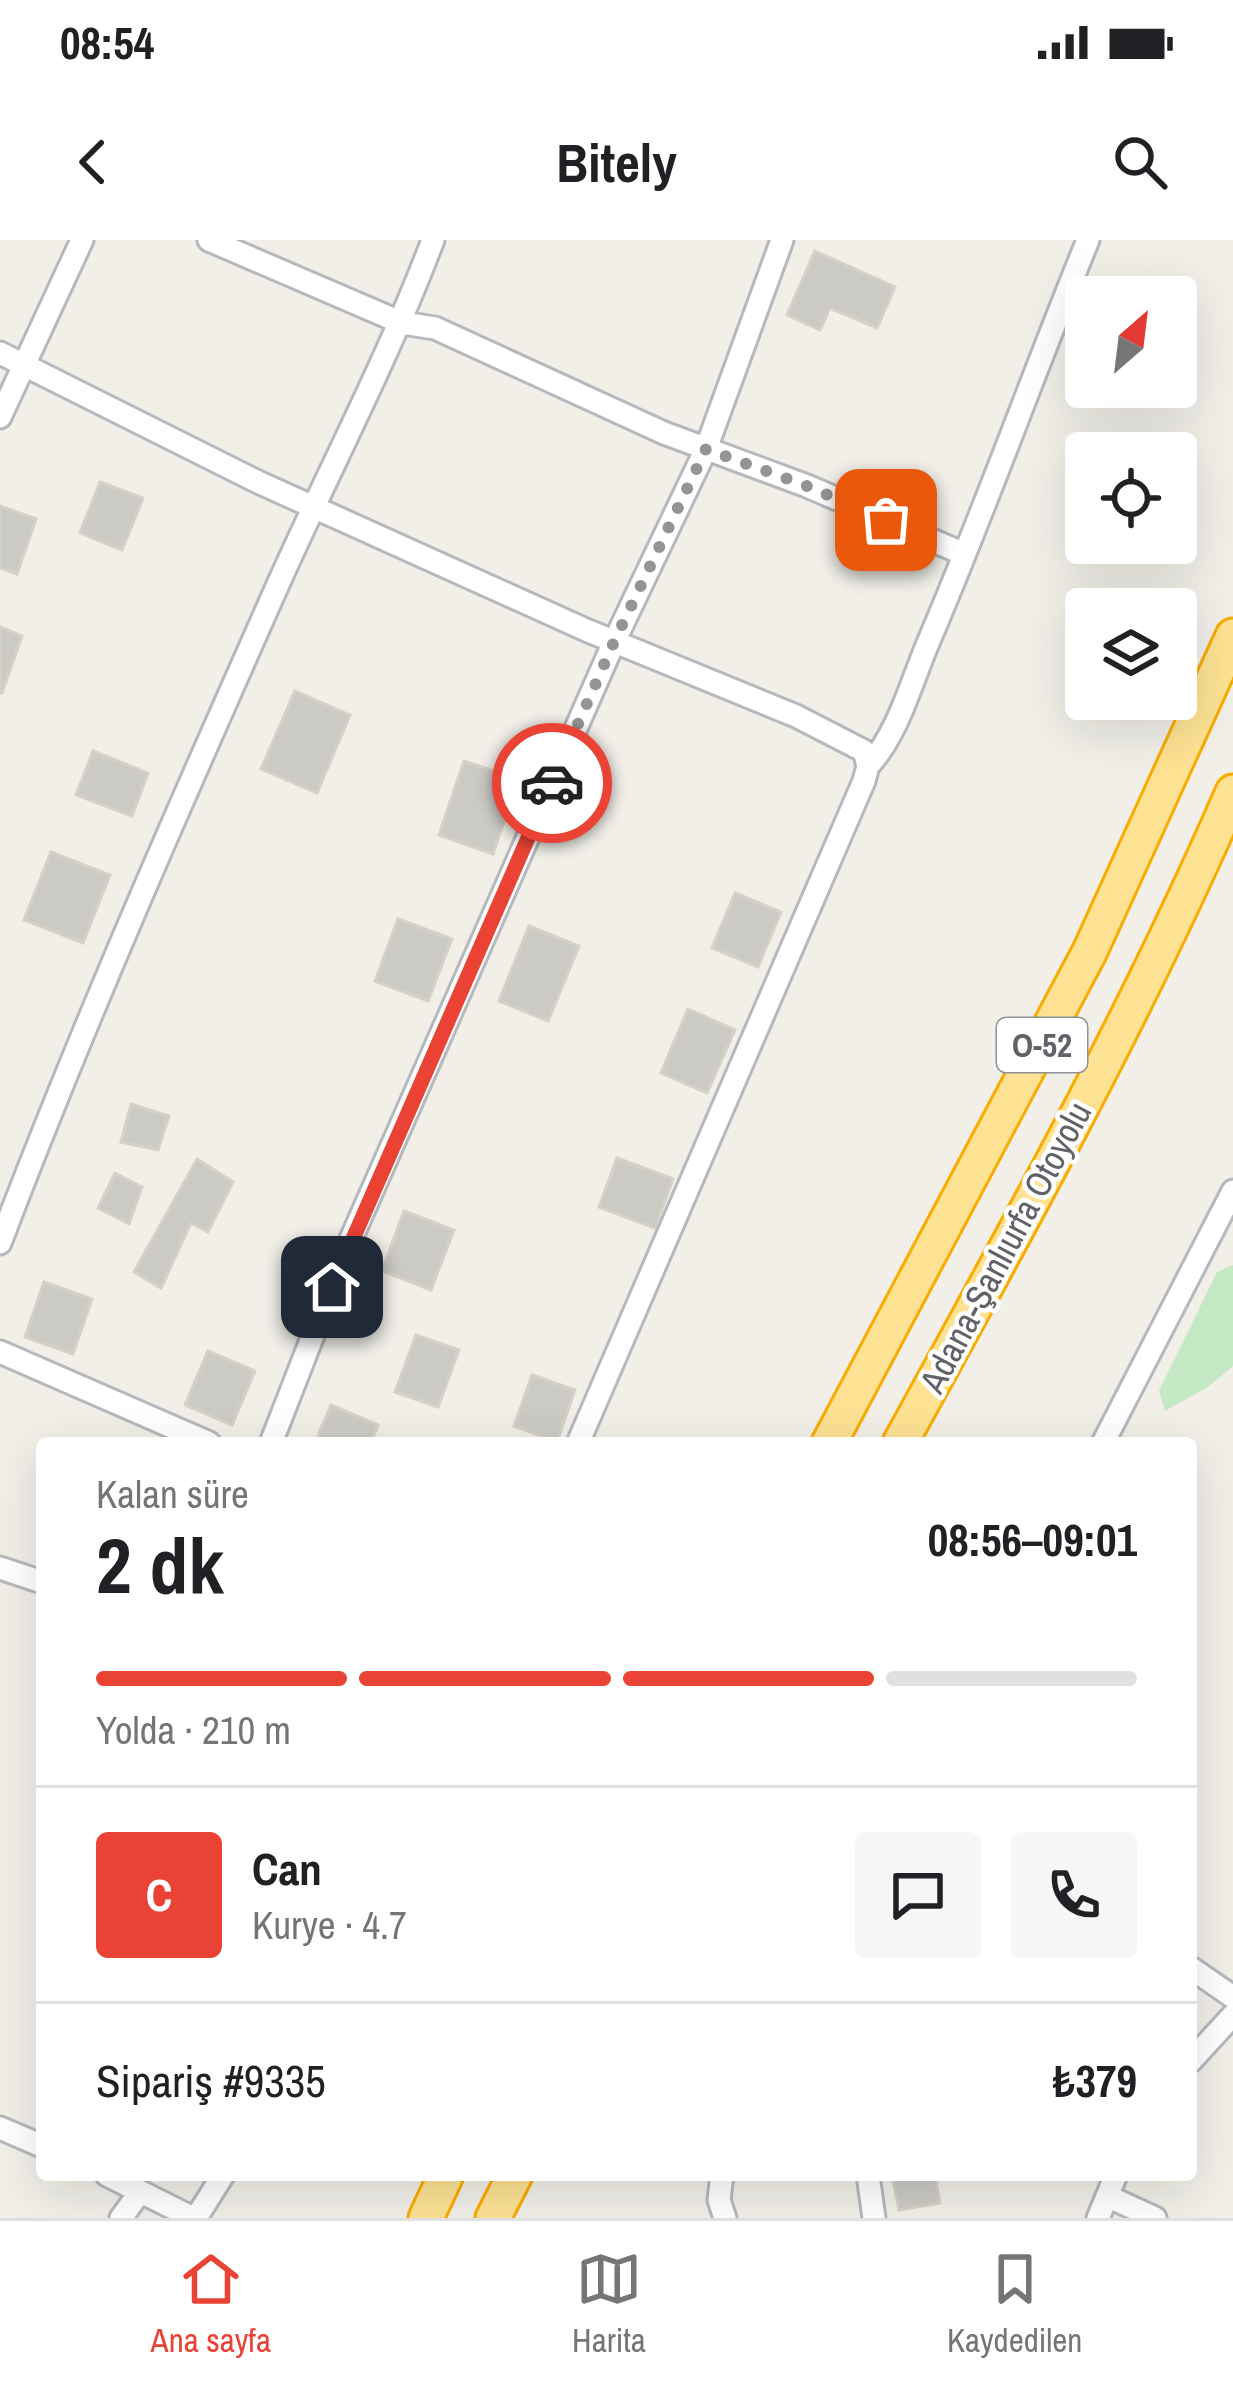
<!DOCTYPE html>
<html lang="tr">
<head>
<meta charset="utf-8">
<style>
	body { margin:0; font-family:"Archivo Narrow",sans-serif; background:#f6f6f6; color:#202124; height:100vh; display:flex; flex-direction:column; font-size:45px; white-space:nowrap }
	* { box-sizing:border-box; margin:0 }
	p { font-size:39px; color:#757577 }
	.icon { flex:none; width:66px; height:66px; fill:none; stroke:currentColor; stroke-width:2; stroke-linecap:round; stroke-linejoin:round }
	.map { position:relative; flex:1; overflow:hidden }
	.panel { position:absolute; left:36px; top:1197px; width:1161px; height:744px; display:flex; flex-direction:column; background:#fff; border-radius:12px; box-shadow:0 12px 48px #0002 }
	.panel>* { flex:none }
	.needle { width:78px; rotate:28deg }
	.tools { position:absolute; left:1065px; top:36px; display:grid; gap:24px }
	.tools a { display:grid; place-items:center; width:132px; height:132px; border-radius:12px; background:#fff; box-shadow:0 12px 48px #0002; font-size:60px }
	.pin { position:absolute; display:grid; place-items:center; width:102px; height:102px; color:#fff; margin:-51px; border-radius:24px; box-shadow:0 6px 18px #0006 }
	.courier { position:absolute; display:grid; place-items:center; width:120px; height:120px; margin:-60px; border:9px solid #ea4335; border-radius:50%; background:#fff; color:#222; box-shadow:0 3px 15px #0007 }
	.overview em { font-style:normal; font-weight:700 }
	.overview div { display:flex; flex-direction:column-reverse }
	.overview { display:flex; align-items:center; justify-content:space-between; height:204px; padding:0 60px }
	h1 { font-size:78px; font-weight:700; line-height:90px }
	.bar { display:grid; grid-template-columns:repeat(4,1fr); gap:18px 12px; align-content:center; height:144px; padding:0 60px }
	.bar i { height:15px; border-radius:9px; background:#e0e0e0 }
	.bar .selected { background:#ea4335 }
	.bar p { grid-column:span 4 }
	.line { display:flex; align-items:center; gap:30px; padding:0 60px; border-top:3px solid #e0e0e0 }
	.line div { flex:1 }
	.round { display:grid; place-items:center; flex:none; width:126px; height:126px; border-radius:12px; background:#f6f6f6 }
	.status { display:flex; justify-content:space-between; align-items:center; height:84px; padding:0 60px; background:#fff; direction:ltr }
	.status svg { height:33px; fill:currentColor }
	header { display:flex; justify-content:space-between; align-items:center; height:156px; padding:0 60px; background:#fff; font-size:54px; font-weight:700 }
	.tab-bar { display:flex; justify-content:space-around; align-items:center; height:168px; border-top:3px solid #e0e0e0; background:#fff; font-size:33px; color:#757577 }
	.tab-bar a { display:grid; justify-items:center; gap:6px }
	.tab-bar .selected { color:#ea4335 }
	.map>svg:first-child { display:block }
</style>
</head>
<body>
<div class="status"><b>08:54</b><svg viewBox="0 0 49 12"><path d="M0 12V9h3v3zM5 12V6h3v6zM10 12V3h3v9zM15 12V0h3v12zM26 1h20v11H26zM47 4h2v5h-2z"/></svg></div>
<header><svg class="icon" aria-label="back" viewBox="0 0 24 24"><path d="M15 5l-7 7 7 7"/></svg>Bitely<svg class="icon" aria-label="search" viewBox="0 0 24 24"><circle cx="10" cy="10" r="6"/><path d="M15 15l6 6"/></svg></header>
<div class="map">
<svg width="1233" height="1978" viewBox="0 0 1233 1978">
	<rect width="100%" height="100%" fill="#f1efe8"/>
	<path fill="#c5e8c5" d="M 1233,1025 L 1233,1126 L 1208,1147 L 1165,1171 L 1159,1151 L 1217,1032 Z"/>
	<path fill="#cccac5" stroke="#d6d1c6" stroke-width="3" d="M 815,11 L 895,47 L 877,88 L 830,68 L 820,90 L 787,75 Z
		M 100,242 L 143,258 L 122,310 L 80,293 Z
		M 0,266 L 36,279 L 17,334 L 0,328 Z
		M 0,387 L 22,396 L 2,453 L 0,453 Z
		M 295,451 L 350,475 L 317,553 L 261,529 Z
		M 93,511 L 148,533 L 132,576 L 76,555 Z
		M 464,521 L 518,539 L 493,614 L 439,595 Z
		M 51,612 L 110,635 L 83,703 L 24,680 Z
		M 735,653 L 781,672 L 758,727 L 712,708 Z
		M 398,679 L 452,699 L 428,761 L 375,741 Z
		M 529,686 L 579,706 L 548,781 L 499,761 Z
		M 688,769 L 735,790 L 707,853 L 661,833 Z
		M 131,864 L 169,876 L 158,910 L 121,902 Z
		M 617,918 L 673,939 L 655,988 L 599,967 Z
		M 197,919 L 233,942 L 208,992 L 191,983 L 161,1048 L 134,1032 Z
		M 115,933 L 142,947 L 129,984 L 98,968 Z
		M 404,971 L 454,990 L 431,1050 L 382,1031 Z
		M 44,1042 L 92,1059 L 73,1114 L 25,1097 Z
		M 416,1095 L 459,1110 L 438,1167 L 395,1152 Z
		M 208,1111 L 255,1131 L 232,1185 L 185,1165 Z
		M 532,1135 L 575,1150 L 557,1202 L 514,1186 Z
		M 331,1165 L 378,1185 L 371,1203 L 315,1203 Z
		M 892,1935 L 935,1935 L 940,1963 L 899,1970 Z"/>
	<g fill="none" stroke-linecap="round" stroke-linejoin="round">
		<defs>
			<path id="minor" d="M 209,0 L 402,83 L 435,88 L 664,193 L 807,246 L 964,314
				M 0,113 L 258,242 L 586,390 L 796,476 L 864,511 L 868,526 L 864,541 L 578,1203
				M 0,177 L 82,0
				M 868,526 C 898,494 911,443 928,403 C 985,270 1033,134 1088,0
				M 0,1003 C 84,782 180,565 276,349 C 328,232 388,119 433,0
				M 0,1112 L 209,1203
				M 271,1203 L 347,1008 L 614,402 L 706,209 L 782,0
				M 1103,1203 L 1233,951
				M 0,1328 L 42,1342
				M 1191,1728 L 1233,1757
				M 1191,1821 L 1233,1775
				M 0,1888 L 42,1906
				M 107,1935 L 193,1978
				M 722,1935 L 719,1960 L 725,1978
				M 868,1935 L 874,1978
				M 1107,1956 L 1155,1978
				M 121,1978 L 140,1952
				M 196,1978 L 223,1935
				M 1098,1978 L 1116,1935"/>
			<path id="highway" d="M 829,1203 L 1090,711 L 1233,396
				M 900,1203 C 1017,990 1136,775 1233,552
				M 426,1978 L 446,1935
				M 493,1978 L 515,1935"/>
		</defs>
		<use href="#minor" stroke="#b5b8bc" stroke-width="27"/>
		<use href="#highway" stroke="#f9ab00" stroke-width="39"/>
		<use href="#minor" stroke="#fff" stroke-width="21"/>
		<use href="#highway" stroke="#fde293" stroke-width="33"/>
	</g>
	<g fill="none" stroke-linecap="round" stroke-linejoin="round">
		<path stroke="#929495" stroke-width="12" stroke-dasharray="0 21.6" d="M 552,543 L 614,402 L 706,209 L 807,246 L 886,280"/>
		<path stroke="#ea4335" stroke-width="15" d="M 332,1047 L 552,543"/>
	</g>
	<g text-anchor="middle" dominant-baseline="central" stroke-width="9" stroke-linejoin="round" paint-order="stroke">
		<rect fill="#fff" stroke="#8f9295" stroke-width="3" x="997" y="778" width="90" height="54" rx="9"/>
		<g font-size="33" font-weight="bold" fill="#5f6368">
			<text x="1042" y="805">O-52</text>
		</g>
		<g font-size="36" fill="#5f6368" stroke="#fff">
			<text transform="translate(1005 1007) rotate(-62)">Adana-Şanlıurfa Otoyolu</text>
		</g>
	</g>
</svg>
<div class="tools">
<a><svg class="needle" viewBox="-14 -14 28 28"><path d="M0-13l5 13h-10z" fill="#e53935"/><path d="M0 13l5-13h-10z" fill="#757577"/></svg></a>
<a><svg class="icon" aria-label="locate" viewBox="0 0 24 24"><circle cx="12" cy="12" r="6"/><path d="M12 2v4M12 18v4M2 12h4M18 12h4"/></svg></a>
<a><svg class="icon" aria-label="layers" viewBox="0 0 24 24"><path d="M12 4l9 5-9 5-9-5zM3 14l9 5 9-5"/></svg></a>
</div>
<div class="pin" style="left:886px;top:280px;background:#ea580c"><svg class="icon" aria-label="bag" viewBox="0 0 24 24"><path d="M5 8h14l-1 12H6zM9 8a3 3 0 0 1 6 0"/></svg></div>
<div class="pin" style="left:332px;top:1047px;background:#1f2937"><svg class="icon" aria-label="home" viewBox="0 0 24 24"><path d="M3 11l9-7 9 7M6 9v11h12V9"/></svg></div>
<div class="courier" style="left:552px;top:543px"><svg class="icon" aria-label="car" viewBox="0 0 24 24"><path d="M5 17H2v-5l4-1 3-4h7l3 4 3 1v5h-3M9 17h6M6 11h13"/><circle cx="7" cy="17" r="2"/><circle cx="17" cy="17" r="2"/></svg></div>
<section class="panel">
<div class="overview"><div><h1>2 dk</h1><p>Kalan süre</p></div><em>08:56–09:01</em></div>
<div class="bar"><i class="selected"></i><i class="selected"></i><i class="selected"></i><i></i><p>Yolda · 210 m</p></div>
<div class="line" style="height:216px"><b class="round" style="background:#ea4335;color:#fff">C</b><div><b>Can</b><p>Kurye · 4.7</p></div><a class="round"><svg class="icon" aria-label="chat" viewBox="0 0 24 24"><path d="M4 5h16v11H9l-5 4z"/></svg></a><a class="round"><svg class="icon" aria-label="phone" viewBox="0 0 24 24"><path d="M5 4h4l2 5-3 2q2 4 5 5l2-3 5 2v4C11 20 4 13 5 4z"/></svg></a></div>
<div class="line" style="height:156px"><div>Sipariş #9335</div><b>₺379</b></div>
</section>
</div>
<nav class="tab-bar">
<a class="selected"><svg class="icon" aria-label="home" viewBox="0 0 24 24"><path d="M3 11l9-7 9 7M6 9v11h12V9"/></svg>Ana sayfa</a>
<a><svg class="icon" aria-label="map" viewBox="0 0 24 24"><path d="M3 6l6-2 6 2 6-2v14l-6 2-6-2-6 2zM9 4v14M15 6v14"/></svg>Harita</a>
<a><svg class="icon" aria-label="saved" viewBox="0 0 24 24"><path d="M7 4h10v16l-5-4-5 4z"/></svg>Kaydedilen</a>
</nav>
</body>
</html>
